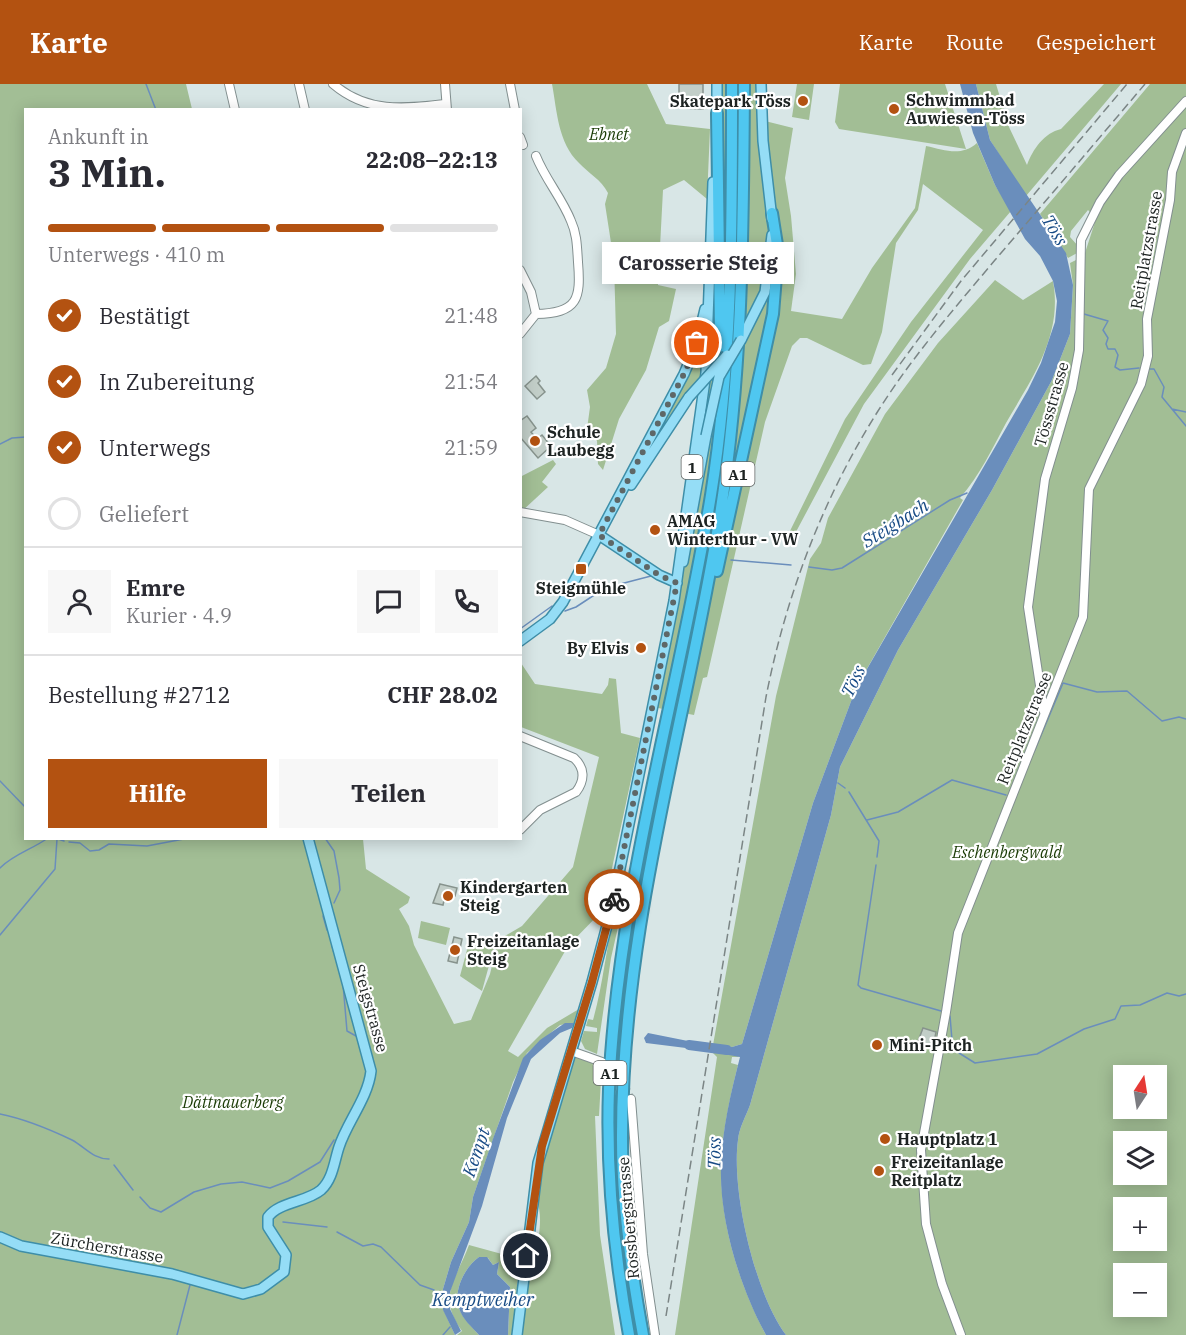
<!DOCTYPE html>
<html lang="de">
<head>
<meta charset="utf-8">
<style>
	body { margin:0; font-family:"IBM Plex Serif",serif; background:#f7f7f7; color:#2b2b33; height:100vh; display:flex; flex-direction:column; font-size:22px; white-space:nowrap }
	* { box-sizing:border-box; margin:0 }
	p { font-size:20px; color:#7c7c81 }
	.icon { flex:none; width:33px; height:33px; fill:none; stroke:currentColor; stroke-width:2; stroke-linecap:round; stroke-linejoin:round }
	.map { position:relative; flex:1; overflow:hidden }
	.drawer { position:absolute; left:24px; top:24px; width:498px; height:732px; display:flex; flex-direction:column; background:#fff; border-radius:0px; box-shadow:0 3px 15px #0003 }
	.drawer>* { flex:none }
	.needle { width:39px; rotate:12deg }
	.buttons { position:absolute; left:1113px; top:981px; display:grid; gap:12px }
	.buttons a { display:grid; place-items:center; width:54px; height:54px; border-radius:0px; background:#fff; box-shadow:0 3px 15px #0003; font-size:30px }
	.pin { position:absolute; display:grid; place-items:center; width:51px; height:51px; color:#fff; margin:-26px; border:3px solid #fff; border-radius:50%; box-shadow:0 2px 6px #0007 }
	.courier { position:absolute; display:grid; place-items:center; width:60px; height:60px; margin:-30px; border:4px solid #b35211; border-radius:50%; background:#fff; color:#222; box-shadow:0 2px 8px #0007 }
	.bubble { position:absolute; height:42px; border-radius:0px; background:#fff; box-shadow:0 3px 15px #0003; font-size:20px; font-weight:700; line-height:42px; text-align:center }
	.headline em { font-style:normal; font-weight:700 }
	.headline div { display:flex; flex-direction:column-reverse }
	.headline { display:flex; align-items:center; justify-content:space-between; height:102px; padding:0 24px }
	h1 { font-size:39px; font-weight:700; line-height:45px }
	.bar { display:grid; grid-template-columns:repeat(4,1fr); gap:9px 6px; align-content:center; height:72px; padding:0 24px }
	.bar i { height:8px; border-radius:4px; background:#e1e1e2 }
	.bar .active { background:#b35211 }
	.bar p { grid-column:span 4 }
	.line { display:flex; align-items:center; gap:15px; padding:0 24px; border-top:2px solid #e1e1e2 }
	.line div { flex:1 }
	.round { display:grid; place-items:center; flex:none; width:63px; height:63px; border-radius:0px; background:#f7f7f7 }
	ol { padding:0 24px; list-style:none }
	li { display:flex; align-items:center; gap:18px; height:66px }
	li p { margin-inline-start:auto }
	li .icon { padding:6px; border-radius:50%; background:#b35211; color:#fff; stroke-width:4 }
	li:last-child { color:#7c7c81 }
	li i { width:33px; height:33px; border:3px solid #e1e1e2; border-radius:50% }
	.primary-button { display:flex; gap:12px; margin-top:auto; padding:12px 24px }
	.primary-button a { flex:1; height:69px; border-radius:0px; background:#b35211; color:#fff; font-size:24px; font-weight:700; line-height:69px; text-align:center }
	.primary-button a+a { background:#f7f7f7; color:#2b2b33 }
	header { display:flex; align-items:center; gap:36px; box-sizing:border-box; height:84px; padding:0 30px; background:#b35211; color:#fff }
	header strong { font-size:28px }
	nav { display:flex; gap:33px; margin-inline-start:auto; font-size:21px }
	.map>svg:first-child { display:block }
</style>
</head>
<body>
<header>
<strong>Karte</strong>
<nav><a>Karte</a><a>Route</a><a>Gespeichert</a></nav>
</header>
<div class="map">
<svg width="1186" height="1251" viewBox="0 0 1186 1251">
	<rect width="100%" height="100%" fill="#d8e6e6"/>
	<path fill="#a2be95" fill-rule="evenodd" d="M 0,0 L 186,0 L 192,25 L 26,26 L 26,754 L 363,755 L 366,785 L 410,813 L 408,819 L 399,825 L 409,842 L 414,861 L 454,940 L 471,936 L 490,890 L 498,856 L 522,842 L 573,783 L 599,673 L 521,643 L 521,579 L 535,600 L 602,610 L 608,601 L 609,594 L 616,595 L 621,649 L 640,654 L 603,826 L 568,862 L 508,967 L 518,973 L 547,944 L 579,925 L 574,939 L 560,941 L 527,969 L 513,998 L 473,1113 L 469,1138 L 451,1178 L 443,1205 L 443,1225 L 455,1251 L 0,1251 Z
		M 552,0 L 647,0 L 666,40 L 710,45 L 707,115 L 684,96 L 663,106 L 658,201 L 676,205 L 669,237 L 659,243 L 646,286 L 619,335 L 603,386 L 598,380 L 597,357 L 587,345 L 590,323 L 587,306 L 606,284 L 616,250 L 614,178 L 605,120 L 608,109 C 601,95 589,90 579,79 C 558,59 557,27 552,0 Z
		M 717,0 L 761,0 L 761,36 L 793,44 L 785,94 L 791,132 L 796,190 L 791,227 L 842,235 L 872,184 L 915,124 L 926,62 C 945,66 961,73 977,59 L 995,101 L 1011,127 L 970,175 L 864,320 L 789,461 L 789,449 L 845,335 L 911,238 L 983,146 L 923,100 L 918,126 L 896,159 L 882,248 L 871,280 L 863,281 L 807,254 L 800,254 L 792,262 L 765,338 L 707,593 L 703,594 L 694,631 L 653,623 L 703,313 L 689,313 L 634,397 L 697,259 L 709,199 Z
		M 797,0 L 814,0 L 809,36 L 792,33 Z
		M 840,0 L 945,0 L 966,65 L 839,45 L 835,38 Z
		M 976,0 L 996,0 L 1009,43 L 1027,81 C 1033,65 1044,49 1061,45 L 1104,0 L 1121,0 L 1026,112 L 990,56 Z
		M 1150,0 L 1186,0 L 1186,1251 L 786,1251 C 755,1210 731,1106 738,1056 C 739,1044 746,1032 750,1021 L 831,731 L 840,683 L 898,566 L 992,406 L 1052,296 L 1070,250 L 1073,201 L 1070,179 L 1084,172 L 1096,135 L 1088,126 L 1071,147 L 1070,153 L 1079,163 L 1079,168 L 1068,174 L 1040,130 ZM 1124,992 L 1156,992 L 1156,1024 L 1124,1024 ZM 1124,1058 L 1156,1058 L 1156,1090 L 1124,1090 ZM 1124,1124 L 1156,1124 L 1156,1156 L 1124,1156 ZM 1124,1190 L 1156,1190 L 1156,1222 L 1124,1222 Z
		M 995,196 L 1023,216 L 1053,197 C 1063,252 1032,294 1006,339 C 992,365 980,391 960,414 L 963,416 L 856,604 L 813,719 L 742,960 L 732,963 L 713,961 L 776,612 L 810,475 L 821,459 L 828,434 L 885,330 L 938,259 Z
		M 553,376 L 556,380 L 542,398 L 548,403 L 521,428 L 520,393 Z
		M 615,828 L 621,830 L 611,874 L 597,970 L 585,965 L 581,957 L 584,947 L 597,948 L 597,944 L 586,942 L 588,935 L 593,936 C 603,901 606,864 615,828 Z
		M 421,837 L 450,844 L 446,861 L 418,854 Z
		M 471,851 L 496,856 L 482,907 L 460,892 Z
		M 571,967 L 602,978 L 599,1032 L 595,1032 L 600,1151 L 615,1251 L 517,1251 L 526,1172 L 536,1172 C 538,1154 544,1132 536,1115 L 532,1115 Z
		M 712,968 L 732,969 L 740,973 L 732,973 L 731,979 L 738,981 C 730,1012 721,1055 721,1087 C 721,1142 740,1203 766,1251 L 675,1251 L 717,973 Z
		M 469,1161 L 520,1175 L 512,1251 L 508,1251 L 510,1203 L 497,1190 L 499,1178 L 493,1181 L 488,1174 L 479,1173 C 465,1183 453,1206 459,1224 C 462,1234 472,1243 479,1251 L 457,1251 L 462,1247 C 436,1212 457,1194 469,1161 Z"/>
	<path fill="#6a8ebc" d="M 960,0 L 976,0 L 990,56 L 1066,169 L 1073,201 L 1070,250 L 1052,296 L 992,406 L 898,566 L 840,683 L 831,731 L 750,1021 C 746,1032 739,1044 738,1056 C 731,1106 755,1210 786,1251 L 766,1251 C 740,1204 719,1136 721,1082 C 722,1045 731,1008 740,973 L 712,968 L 713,961 L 732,963 L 742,960 L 813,719 L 856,604 L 1028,306 L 1041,279 L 1055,238 L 1057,217 L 1053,197 L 1040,172 L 1025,155 L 995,101 L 973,49 Z
		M 565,939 L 574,939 L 572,944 L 560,949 L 531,975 L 507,1034 L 482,1122 L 450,1208 L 450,1225 L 461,1247 L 455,1251 L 443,1226 L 443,1205 L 451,1178 L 469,1138 L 473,1113 L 494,1052 L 523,974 L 540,956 Z
		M 648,949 L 703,960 L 702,966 L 646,959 L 644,954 Z
		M 479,1173 L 487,1173 L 493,1181 L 499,1178 L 497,1190 L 510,1203 L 508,1251 L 479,1251 C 472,1243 462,1235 459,1224 C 453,1206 465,1183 479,1173 Z"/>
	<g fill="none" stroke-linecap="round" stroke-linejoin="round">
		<path stroke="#6a8ebc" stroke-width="1.5" d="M 146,0 L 156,26
			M 1084,230 L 1108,237 L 1103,246 L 1108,254 L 1106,260 L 1108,265 L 1115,265 L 1118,271 L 1115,283 L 1120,286 L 1139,284
			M 1149,285 L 1154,285 L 1164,303 L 1162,313 L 1186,342
			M 1172,325 L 1186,328
			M 0,360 L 12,354 L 26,353
			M 731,476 L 791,481
			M 809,483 L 832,486 L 842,484 L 950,416 L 967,409
			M 565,527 L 576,523 L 605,504 L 651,492
			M 520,545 L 552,522
			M 1034,668 L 1063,599 L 1097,608 L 1127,607 L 1162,637 L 1179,633 L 1186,635
			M 0,697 L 26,724
			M 838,699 L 845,704
			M 849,708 L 879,757 L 877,773
			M 867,736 L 898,728 L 952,696 L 1006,711
			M 55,754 L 64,757
			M 325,754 L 334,767 L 339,794 L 340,806 L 334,819
			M 69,758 L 80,759 L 90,767 L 99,766 L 109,760 L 147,762 L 189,754
			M 876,781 L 858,901 L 861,904 L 941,927
			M 0,784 C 14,770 31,766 48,754
			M 323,832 L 327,846
			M 0,851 L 55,785 L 57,755
			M 332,862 L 334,869
			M 343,900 L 347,947 L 356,952
			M 950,932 L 952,956 L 959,969 L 975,979 L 1037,970 L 1084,945 L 1115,935 L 1121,922 L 1140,921 L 1167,909 L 1179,912 L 1186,910
			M 0,1030 C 25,1035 49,1045 72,1056 C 85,1063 93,1075 109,1075
			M 114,1081 L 133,1106
			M 140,1113 L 150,1124 L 161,1128 L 194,1108 L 221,1100 L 242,1098 L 270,1104 L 288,1097 L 320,1078 L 334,1056
			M 283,1138 L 327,1143
			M 337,1148 L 363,1162 L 373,1160 L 381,1163 L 420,1201 L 434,1206
			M 177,1251 L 190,1201
			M 443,1251 L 450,1243"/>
		<path stroke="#6a8ebc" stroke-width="10" d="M 689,961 L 727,966"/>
	</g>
	<path fill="#c2cec8" stroke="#87938d" stroke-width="1.5" d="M 679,0 L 703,0 L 703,25 L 679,24 Z
		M 536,292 L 540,297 L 538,299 L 545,308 L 537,315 L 525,302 Z
		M 527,332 L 536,344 L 531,348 L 537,355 L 542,351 L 551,362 L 538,374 L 520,353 L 520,337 Z
		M 440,800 L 457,804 L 455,812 L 445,812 L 443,821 L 433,819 Z
		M 454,853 L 462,855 L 457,879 L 448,877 Z
		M 923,944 L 936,948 L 933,964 L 917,960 Z"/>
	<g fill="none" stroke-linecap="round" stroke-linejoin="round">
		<path stroke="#b3bfbf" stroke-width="8" stroke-dasharray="8 4" stroke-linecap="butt" d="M 608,982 L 622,996 L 631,1015"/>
		<defs>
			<path id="minor" d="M 229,0 L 235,26
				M 299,0 L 305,26
				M 333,0 C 367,29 403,25 445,20
				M 445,0 L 447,26
				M 510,0 L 515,26
				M 520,53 L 523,61
				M 536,72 C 545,95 562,114 571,137 C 577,150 577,163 578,178 C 581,215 578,229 536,230
				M 520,186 L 531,208 L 536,230 L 520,250
				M 520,428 L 565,436 L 599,451
				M 1044,628 L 1028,523 L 1045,395 L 1072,304 L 1079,266 L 1081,156 L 1100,118 L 1119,91 L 1186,17
				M 520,652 L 574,674 C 585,684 585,696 576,708 L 540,726 L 520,746
				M 571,967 L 602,978
				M 631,1015 L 643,1170 L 655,1251
				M 961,1251 L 942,1200 L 926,1140 L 921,1066 L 946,928 L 958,849 L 1083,533 L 1089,405 L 1141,300 L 1148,272 L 1147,235 L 1170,116 L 1172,88 L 1186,49"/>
			<path id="major" d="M 761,0 L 763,57 L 772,135
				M 717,34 L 717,0
				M 741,256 L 765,208 L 772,151
				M 631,401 L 689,313
				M 599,451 L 659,491 L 677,499
				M 683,478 L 706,352
				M 520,557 L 550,535 L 563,518 L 684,290 L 697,259 L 705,225
				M 0,1153 L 21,1162 L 172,1190 L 243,1210 L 261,1205 L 284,1188 L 286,1171 L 268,1143 L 268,1133 C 279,1118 307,1118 321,1106 C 333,1095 334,1078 339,1063 C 347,1038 368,1014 371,987 L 308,754
				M 517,1251 L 538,1079 L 592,898 L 613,819 L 674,517 L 706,289 L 713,98"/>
			<path id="highway" d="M 717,29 L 720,246 L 723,262
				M 717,487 L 773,230 L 778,167 L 772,129
				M 629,1251 C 614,1169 606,1088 609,1005 C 618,803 679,610 711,411 C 733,275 732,138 732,0
				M 643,1251 C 631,1186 622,1122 622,1056 C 621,847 684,647 718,443 C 743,296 743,149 744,0"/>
		</defs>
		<use href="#minor" stroke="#828f8f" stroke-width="10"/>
		<use href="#major" stroke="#3e8ea8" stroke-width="12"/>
		<use href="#highway" stroke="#3e8ea8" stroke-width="14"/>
		<use href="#minor" stroke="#fff" stroke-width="8"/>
		<use href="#major" stroke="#95ddf6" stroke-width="9"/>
		<use href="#highway" stroke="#4fc7f0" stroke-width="10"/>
		<path stroke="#7b8585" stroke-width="1.5" stroke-dasharray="9 4.5" stroke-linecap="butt" d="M 892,291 L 961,197 L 1127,0
			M 666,1232 L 766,613 C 786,511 823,414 878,327 C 912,273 954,225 995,176 C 1045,118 1095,59 1145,0"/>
		<defs>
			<path id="major-bridge" d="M 689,313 L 727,271
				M 706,352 L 719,293 L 741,256"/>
		</defs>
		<use href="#major-bridge" stroke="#3e8ea8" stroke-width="12" stroke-linecap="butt"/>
		<use href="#major-bridge" stroke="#95ddf6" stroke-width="9"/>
	</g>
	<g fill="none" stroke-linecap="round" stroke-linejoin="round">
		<path stroke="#5e6767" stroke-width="6" stroke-dasharray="0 10.8" d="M 614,815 L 677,499 L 659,491 L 599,451 L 684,290 L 697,259"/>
		<path stroke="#b35211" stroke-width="8" d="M 526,1172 L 542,1062 L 592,898 L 614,815"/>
	</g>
	<g fill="#b35211" stroke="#fff" stroke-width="2">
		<circle cx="803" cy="17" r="6"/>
		<circle cx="894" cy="25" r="6"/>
		<circle cx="535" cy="357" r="6"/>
		<circle cx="655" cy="446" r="6"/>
		<rect x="575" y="479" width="12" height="12" rx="3"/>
		<circle cx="641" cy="564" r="6"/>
		<circle cx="448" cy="812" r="6"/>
		<circle cx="455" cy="866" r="6"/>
		<circle cx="877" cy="961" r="6"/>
		<circle cx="885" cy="1055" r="6"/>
		<circle cx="879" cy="1087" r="6"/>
	</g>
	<g text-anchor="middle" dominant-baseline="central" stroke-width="4.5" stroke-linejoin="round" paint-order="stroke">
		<g fill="#fff" stroke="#616564" stroke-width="1.5">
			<rect x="681.5" y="371" width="21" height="24" rx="4.5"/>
			<rect x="721.5" y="378" width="33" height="24" rx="4.5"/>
			<rect x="593.5" y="977" width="33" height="24" rx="4.5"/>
		</g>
		<g font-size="15" font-weight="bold" fill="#1d2322">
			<text x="692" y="383">1</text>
			<text x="738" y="390">A1</text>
			<text x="610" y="989">A1</text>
		</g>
		<g font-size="16" font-weight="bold" fill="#1d2322" stroke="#fff" text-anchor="start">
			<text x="906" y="16">Schwimmbad<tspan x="906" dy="18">Auwiesen-Töss</tspan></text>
			<text x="791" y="17" text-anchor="end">Skatepark Töss</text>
			<text x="547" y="348">Schule<tspan x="547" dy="18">Laubegg</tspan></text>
			<text x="667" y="437">AMAG<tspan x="667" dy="18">Winterthur - VW</tspan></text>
			<text x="581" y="504" text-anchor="middle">Steigmühle</text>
			<text x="629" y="564" text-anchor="end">By Elvis</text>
			<text x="460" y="803">Kindergarten<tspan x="460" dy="18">Steig</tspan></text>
			<text x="467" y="857">Freizeitanlage<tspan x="467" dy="18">Steig</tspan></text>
			<text x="889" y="961">Mini-Pitch</text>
			<text x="897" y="1055">Hauptplatz 1</text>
			<text x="891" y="1078">Freizeitanlage<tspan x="891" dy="18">Reitplatz</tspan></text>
		</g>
		<g font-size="16" font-style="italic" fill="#1a3b05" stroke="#fff">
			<text x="609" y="50">Ebnet</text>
			<text x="1007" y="768">Eschenbergwald</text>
			<text x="233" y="1018">Dättnauerberg</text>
		</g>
		<g font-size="16" fill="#1d2322" stroke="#fff">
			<text transform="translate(1146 166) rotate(-80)">Reitplatzstrasse</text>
			<text transform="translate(1051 320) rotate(-74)">Tössstrasse</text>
			<text transform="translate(1024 644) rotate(-68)">Reitplatzstrasse</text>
			<text transform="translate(371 924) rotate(74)">Steigstrasse</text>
			<text transform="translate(628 1134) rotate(-95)">Rossbergstrasse</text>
			<text transform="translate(107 1163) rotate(10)">Zürcherstrasse</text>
		</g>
		<g font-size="18" font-style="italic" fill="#184b85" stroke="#fff">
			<text transform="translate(1055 146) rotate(59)">Töss</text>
			<text transform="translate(895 439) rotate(-32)">Steigbach</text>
			<text transform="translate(853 597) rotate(-64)">Töss</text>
			<text transform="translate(476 1068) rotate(-71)">Kempt</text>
			<text transform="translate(714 1069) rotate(-89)">Töss</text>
			<text x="483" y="1215">Kemptweiher</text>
		</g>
	</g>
</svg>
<div class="buttons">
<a><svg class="needle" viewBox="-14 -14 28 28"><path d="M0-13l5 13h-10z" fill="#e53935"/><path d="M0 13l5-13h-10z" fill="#7c7c81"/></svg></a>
<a><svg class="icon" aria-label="layers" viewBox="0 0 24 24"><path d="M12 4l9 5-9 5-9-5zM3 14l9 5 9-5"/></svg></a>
<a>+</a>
<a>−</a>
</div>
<div class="pin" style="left:697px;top:259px;background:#ea580c"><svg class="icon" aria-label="bag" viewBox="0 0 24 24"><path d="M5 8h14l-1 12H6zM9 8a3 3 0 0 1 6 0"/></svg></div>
<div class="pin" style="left:526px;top:1172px;background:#1f2937"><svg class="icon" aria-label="home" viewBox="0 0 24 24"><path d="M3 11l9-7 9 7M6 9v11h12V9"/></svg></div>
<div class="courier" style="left:614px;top:815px"><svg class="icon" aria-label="bike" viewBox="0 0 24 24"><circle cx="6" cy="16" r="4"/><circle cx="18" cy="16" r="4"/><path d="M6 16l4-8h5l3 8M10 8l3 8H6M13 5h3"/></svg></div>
<div class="bubble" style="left:602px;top:158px;width:192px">Carosserie Steig</div>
<section class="drawer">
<div class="headline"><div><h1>3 Min.</h1><p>Ankunft in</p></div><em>22:08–22:13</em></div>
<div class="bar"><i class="active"></i><i class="active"></i><i class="active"></i><i></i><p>Unterwegs · 410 m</p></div>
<ol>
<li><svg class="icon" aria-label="check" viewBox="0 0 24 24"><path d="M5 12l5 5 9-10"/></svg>Bestätigt<p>21:48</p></li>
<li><svg class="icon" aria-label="check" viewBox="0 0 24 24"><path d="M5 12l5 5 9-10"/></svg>In Zubereitung<p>21:54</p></li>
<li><svg class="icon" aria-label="check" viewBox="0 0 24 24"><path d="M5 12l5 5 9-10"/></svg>Unterwegs<p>21:59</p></li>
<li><i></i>Geliefert</li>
</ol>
<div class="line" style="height:108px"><a class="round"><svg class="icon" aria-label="person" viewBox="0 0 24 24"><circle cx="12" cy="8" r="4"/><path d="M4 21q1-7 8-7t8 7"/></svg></a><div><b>Emre</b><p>Kurier · 4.9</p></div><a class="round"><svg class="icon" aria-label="chat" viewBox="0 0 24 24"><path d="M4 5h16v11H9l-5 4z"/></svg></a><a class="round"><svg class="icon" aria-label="phone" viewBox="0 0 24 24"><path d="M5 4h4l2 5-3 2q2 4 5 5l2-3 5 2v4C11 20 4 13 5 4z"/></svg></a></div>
<div class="line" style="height:78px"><div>Bestellung #2712</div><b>CHF 28.02</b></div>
<div class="primary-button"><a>Hilfe</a><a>Teilen</a></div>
</section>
</div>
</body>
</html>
